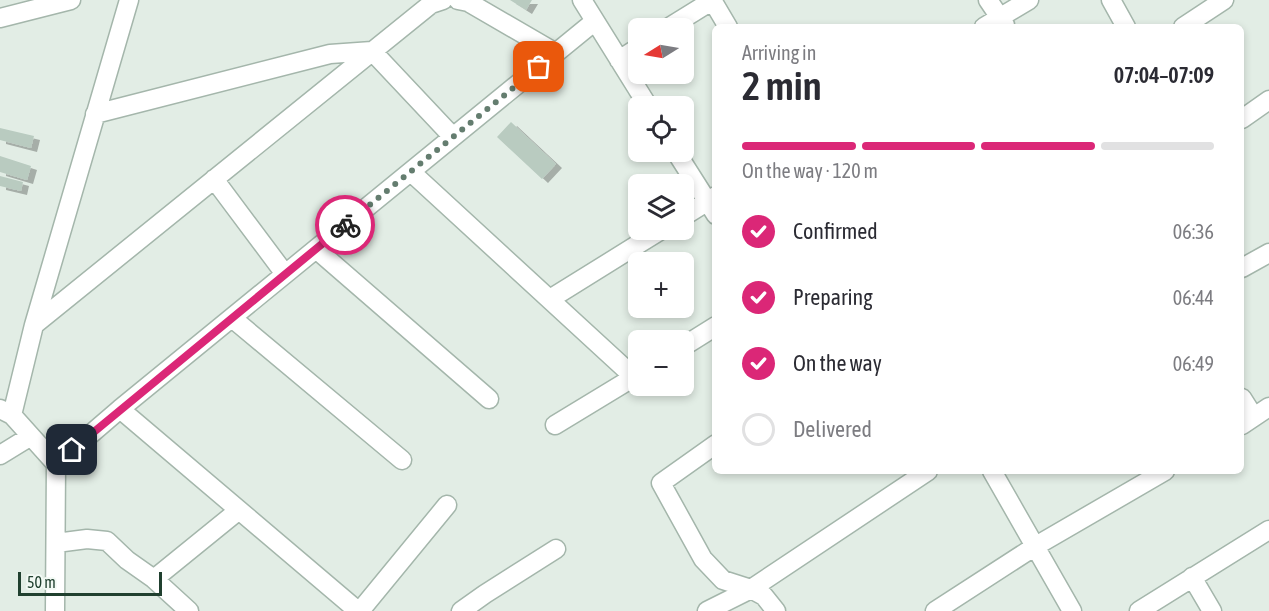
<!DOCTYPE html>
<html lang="en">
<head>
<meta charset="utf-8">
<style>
	body { margin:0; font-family:"Asap Condensed",sans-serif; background:#f2f2f3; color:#2b2b33; height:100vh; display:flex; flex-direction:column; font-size:22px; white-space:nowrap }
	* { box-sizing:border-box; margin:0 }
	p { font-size:20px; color:#7c7c81 }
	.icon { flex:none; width:33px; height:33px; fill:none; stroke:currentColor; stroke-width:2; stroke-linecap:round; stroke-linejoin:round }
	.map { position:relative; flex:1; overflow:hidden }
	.drawer { position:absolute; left:712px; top:24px; width:532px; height:450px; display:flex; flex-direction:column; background:#fff; border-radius:9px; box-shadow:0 3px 9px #0003 }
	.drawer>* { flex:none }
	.needle { width:39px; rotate:259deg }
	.tools { position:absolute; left:628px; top:18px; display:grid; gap:12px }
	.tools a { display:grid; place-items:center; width:66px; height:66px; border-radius:9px; background:#fff; box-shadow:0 3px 9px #0003; font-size:30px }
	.scale { position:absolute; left:18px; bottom:15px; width:144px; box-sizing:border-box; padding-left:6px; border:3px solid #20402f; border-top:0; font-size:16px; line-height:21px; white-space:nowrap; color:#20402f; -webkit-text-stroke:4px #f2f9f4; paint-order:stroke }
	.pin { position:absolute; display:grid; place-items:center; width:51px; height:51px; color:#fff; margin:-26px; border-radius:12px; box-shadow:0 3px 9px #0006 }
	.courier { position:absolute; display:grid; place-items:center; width:60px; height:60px; margin:-30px; border:4px solid #db2777; border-radius:50%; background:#fff; color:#222; box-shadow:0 2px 8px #0007 }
	.head em { font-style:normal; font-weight:600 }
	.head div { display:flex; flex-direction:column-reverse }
	.head { display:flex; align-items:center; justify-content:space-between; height:102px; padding:0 30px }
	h1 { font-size:39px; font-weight:600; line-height:45px }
	.bar { display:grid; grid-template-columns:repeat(4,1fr); gap:9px 6px; align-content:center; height:72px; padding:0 30px }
	.bar i { height:8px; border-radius:4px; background:#e1e1e2 }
	.bar .selected { background:#db2777 }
	.bar p { grid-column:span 4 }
	ol { padding:0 30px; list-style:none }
	li { display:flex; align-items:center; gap:18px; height:66px }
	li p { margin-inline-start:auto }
	li .icon { padding:6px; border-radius:50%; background:#db2777; color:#fff; stroke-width:4 }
	li:last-child { color:#7c7c81 }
	li i { width:33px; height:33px; border:3px solid #e1e1e2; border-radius:50% }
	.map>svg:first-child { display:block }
</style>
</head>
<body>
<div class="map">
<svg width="1269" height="611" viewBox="0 0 1269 611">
	<defs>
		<filter id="shadow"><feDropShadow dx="6" dy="4" stdDeviation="0" flood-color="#0004"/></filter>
	</defs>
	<rect width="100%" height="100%" fill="#e2ede5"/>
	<path fill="#b9cbc0" filter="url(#shadow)" d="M 510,0 L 532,0 L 526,10 Z
		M 511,122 L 556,164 L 542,179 L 497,137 Z
		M 0,128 L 34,136 L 31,148 L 0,140 Z
		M 0,156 L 31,166 L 27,180 L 0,172 Z
		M 0,176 L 23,182 L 21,191 L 0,186 Z"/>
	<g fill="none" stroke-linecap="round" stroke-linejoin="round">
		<defs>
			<path id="minor" d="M 458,0 L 468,2 L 556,53
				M 582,0 L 648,106
				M 712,0 L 728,27
				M 988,0 L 1005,25
				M 1111,0 L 1126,27
				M 0,18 L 71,0
				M 984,27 L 1029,0
				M 1183,27 L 1224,0
				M 668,28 L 713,0
				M 619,60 L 639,47
				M 95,114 L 330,54 L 372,51 L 453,137
				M 1242,119 L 1269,100
				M 676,152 L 716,215
				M 411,172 L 634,377
				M 214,179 L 285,274
				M 684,216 L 716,196
				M 316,249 L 489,399
				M 1242,268 L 1269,253
				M 550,299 L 661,230
				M 232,318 L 402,460
				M 34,325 L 431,4 L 443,0
				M 684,346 L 716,326
				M 1242,398 L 1254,417
				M 0,409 L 12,415 L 56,464 L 55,611
				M 120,409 L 358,611
				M 12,415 L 34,325 L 129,0
				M 555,425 L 639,374
				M 1242,425 L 1269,407
				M 716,444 L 661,483 L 703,559 L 723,580 L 751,589 L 764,596 L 776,611
				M 0,455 L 31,436
				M 56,464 L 120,409 L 595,21
				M 992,471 L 1072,611
				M 56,543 L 87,539 L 107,541 L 127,560 L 154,579 L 189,611
				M 1192,577 L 1212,611
				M 154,579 L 239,510
				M 360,611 L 447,505
				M 461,611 L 485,594 L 556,549
				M 707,611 L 751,589 L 928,471
				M 935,611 L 1034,547 L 1165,471
				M 1139,611 L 1269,530"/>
		</defs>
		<use href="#minor" stroke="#a4b6ab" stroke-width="21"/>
		<use href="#minor" stroke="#fff" stroke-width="18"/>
	</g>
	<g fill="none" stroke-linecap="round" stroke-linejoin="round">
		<path stroke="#647d6f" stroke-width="6" stroke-dasharray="0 10.8" d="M 345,225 L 539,67"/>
		<path stroke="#db2777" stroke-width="8" d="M 72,450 L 345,225"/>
	</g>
</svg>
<div class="tools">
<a><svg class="needle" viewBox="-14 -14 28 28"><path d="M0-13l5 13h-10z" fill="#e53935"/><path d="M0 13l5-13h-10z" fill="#7c7c81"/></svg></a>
<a><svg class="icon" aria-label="locate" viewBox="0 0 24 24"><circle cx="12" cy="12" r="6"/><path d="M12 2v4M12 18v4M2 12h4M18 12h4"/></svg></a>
<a><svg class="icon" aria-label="layers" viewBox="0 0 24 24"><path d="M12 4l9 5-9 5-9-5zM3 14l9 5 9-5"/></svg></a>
<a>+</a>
<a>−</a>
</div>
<div class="scale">50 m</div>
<div class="pin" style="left:539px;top:67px;background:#ea580c"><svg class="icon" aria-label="bag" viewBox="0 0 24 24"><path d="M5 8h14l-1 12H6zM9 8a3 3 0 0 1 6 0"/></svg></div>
<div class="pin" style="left:72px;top:450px;background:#1f2937"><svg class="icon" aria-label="home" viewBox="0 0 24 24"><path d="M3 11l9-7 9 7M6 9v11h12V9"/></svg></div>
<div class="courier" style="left:345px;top:225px"><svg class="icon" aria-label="bike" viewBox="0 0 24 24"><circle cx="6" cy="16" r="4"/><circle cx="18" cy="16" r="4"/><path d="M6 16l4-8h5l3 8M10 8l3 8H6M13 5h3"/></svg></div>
<section class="drawer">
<div class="head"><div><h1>2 min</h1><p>Arriving in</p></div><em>07:04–07:09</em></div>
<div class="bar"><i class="selected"></i><i class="selected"></i><i class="selected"></i><i></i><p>On the way · 120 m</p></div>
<ol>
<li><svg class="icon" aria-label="check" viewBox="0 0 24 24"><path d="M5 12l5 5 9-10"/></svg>Confirmed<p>06:36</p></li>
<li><svg class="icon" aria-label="check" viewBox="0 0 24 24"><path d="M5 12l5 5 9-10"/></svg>Preparing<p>06:44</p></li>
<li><svg class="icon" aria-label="check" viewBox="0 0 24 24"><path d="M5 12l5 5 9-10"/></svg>On the way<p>06:49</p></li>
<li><i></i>Delivered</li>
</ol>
</section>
</div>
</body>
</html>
